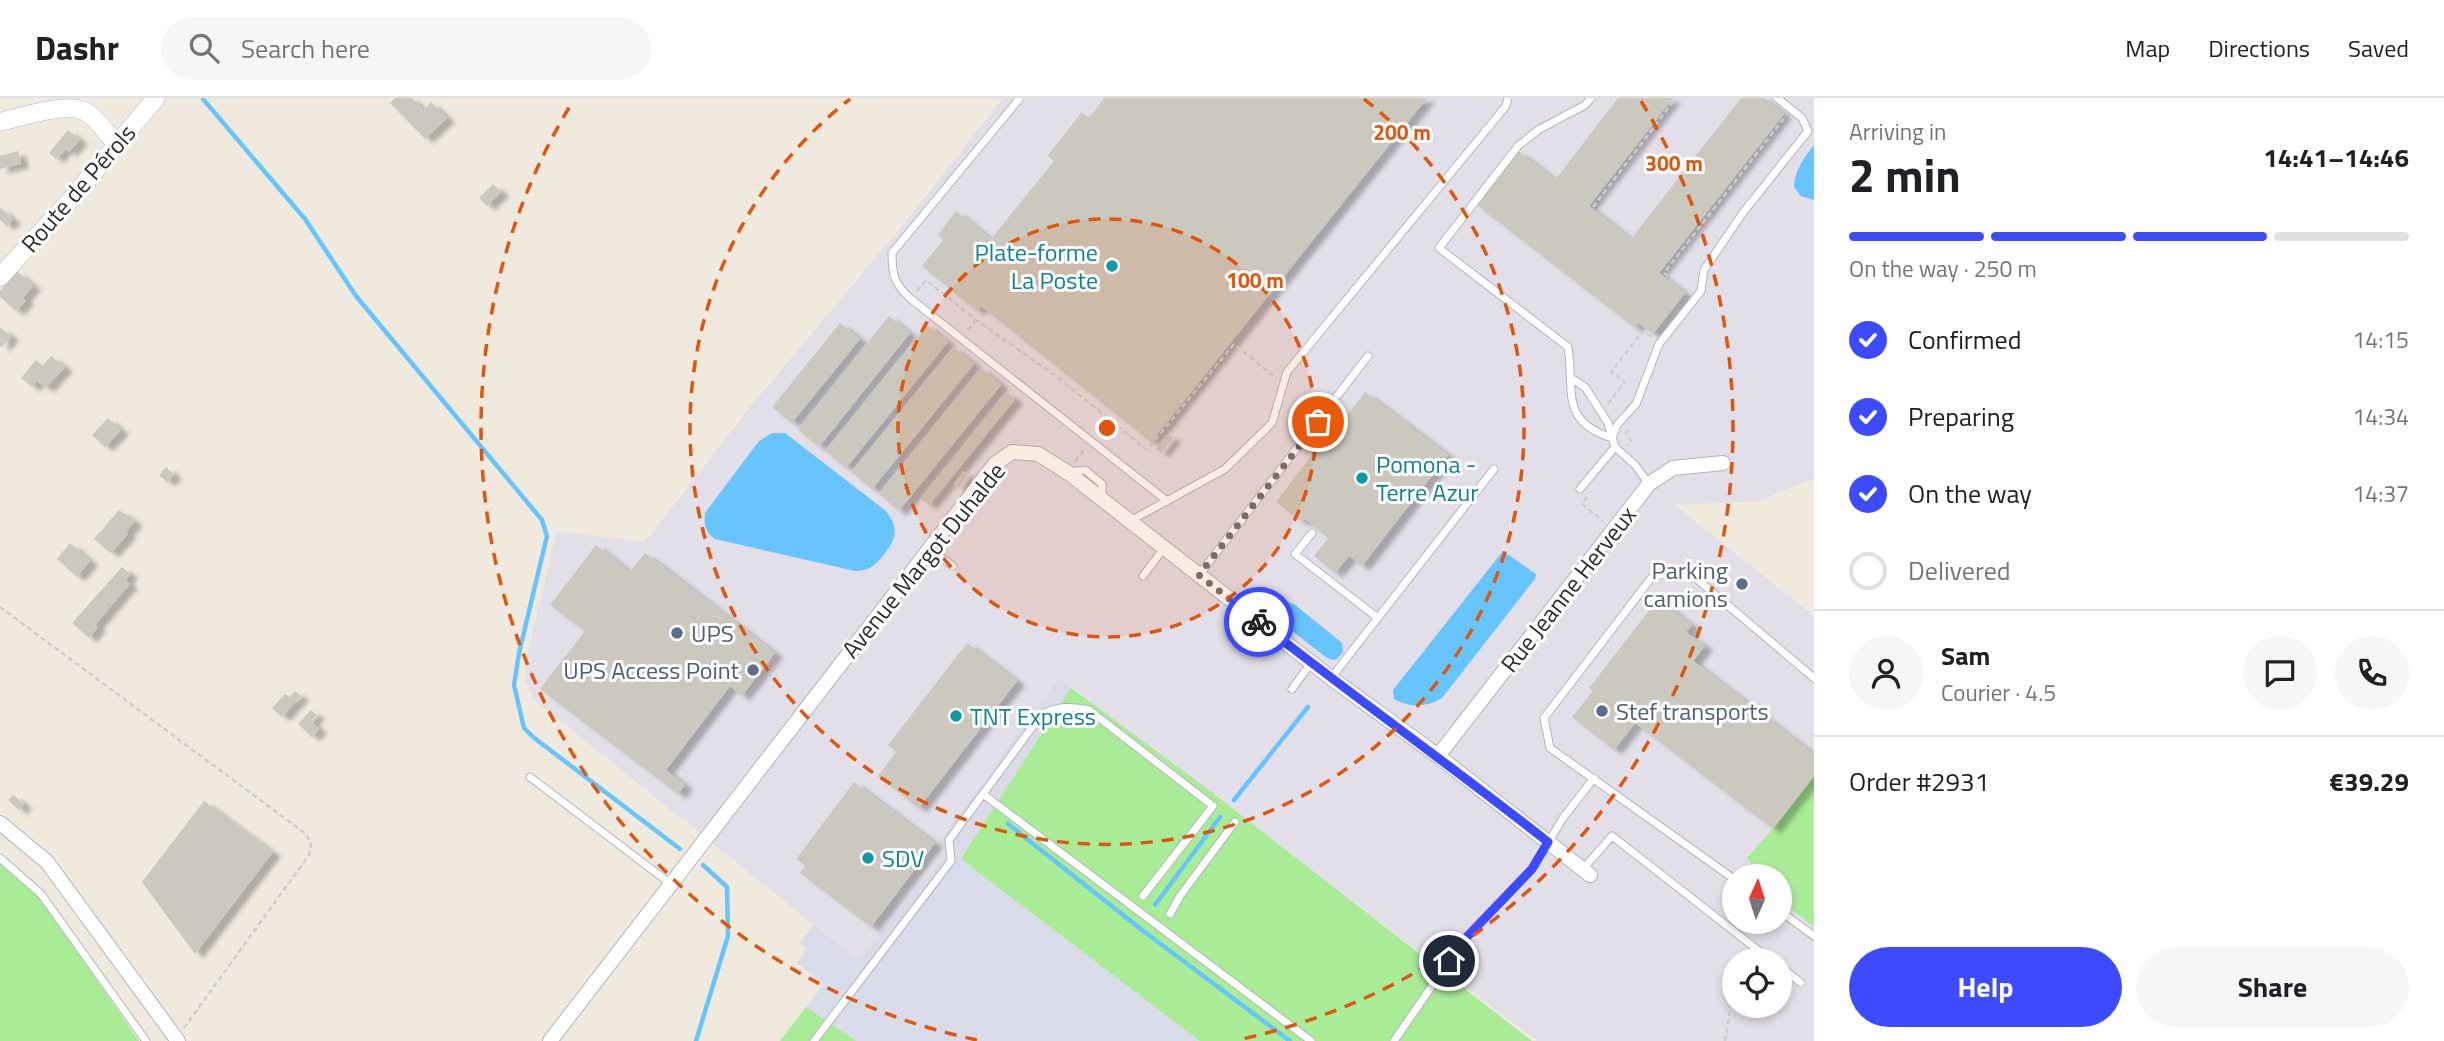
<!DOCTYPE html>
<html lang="en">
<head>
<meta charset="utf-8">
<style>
	body { margin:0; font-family:"Titillium Web",sans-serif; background:#f6f6f6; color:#202124; height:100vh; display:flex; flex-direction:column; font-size:26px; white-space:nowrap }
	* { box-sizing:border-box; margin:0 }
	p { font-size:23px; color:#757577 }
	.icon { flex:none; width:38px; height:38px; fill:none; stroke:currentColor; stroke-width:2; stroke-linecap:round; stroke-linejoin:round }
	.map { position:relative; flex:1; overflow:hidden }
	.side { display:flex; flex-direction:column; background:#fff; width:630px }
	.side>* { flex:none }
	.needle { width:46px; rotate:3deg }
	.buttons { position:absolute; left:1722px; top:766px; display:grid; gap:14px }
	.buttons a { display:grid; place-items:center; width:70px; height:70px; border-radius:50%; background:#fff; box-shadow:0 4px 10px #0003; font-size:35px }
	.pin { position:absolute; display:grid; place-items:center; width:60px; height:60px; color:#fff; margin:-30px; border:4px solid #fff; border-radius:50%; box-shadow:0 2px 7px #0007 }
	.courier { position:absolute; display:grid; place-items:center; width:70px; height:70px; margin:-35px; border:5px solid #3c4bff; border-radius:50%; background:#fff; color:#222; box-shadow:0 2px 9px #0007 }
	.headline em { font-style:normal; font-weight:700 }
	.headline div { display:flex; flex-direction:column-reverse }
	.headline { display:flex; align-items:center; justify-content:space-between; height:119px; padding:0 35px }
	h1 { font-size:46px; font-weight:700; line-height:52px }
	.bar { display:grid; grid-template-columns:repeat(4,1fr); gap:10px 7px; align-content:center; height:84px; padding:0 35px }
	.bar i { height:9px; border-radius:5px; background:#e0e0e0 }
	.bar .on { background:#3c4bff }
	.bar p { grid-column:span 4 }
	.line { display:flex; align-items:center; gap:18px; padding:0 35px; border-top:2px solid #e0e0e0 }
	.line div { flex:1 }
	.round { display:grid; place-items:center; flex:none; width:74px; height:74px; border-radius:37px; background:#f6f6f6 }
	ol { padding:0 35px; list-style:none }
	li { display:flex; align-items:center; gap:21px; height:77px }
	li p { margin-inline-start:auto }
	li .icon { padding:7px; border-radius:50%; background:#3c4bff; color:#fff; stroke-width:4 }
	li:last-child { color:#757577 }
	li i { width:38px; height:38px; border:4px solid #e0e0e0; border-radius:50% }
	.cta { display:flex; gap:14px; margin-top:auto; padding:14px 35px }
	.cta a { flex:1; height:80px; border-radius:42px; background:#3c4bff; color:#fff; font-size:28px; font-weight:700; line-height:80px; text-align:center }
	.cta a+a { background:#f6f6f6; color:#202124 }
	header { display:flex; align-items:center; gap:42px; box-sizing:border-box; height:98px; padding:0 35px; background:#fff; border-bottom:2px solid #e0e0e0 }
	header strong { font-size:33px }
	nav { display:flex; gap:38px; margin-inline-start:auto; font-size:24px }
	.search { width:490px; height:63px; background:#f6f6f6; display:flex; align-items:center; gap:18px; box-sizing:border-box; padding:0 24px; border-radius:38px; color:#757577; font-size:26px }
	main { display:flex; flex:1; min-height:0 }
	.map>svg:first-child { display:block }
</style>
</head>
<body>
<header>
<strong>Dashr</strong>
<div class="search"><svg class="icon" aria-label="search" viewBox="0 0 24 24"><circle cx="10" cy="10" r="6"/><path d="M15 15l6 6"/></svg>Search here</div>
<nav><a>Map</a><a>Directions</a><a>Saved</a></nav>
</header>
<main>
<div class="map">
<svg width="1814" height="943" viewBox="0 0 1814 943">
	<defs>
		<filter id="shadow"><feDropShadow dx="8" dy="4.5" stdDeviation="2" flood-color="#0004"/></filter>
	</defs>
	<rect width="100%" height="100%" fill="#f0eade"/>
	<path fill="#e3dfe8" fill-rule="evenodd" d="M 1003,0 L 1814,0 L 1814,378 L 1812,381 L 1759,403 L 1675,407 L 1814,518 L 1814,943 L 1537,943 L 1455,881 L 1438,901 L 1363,943 L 1427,860 L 1060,580 L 938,743 L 949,753 L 860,864 L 533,601 L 525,581 L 526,562 L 557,433 L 645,444 L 750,309 L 907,122 ZM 1734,779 L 1780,779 L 1780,824 L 1734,824 ZM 1734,863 L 1780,863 L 1780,908 L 1734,908 Z"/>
	<path fill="#dadbe8" d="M 1059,580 L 1202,687 L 1532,943 L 780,943 L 824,886 L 797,865 L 806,850 L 799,844 L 814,827 L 858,862 L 949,753 L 938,744 Z"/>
	<path fill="#a9ec96" d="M 1071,590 L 1202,687 L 1532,943 L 1200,943 L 961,761 Z
		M 1814,678 L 1814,829 L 1780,802 L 1780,779 L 1760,779 L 1747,760 L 1773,731 Z
		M 0,766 L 40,800 L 139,943 L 0,943 Z
		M 806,909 L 856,943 L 780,943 Z"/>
	<path fill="#67c4fc" d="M 1814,47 L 1814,102 L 1801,98 L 1794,89 C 1795,72 1803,61 1814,47 Z
		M 772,335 L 785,335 L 886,413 C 900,431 896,441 883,458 C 874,468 869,473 855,473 L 715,441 C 705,434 704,427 705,415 L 759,343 Z
		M 1503,453 L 1536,476 L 1535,481 L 1442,600 C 1427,609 1410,610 1394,601 L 1393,592 Z
		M 1284,503 L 1294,506 L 1342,545 L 1343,554 L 1337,561 L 1333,562 L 1327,560 L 1274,519 L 1272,511 Z"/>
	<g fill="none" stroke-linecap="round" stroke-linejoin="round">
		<path stroke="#67c4fc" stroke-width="4.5" d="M 203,1 L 305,121 L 356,198 L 542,422 L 547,438 L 519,555 L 514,587 L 524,630 L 533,639 L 680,751
			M 1234,702 L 1308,609
			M 1008,726 L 1142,832 L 1290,943
			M 1155,807 L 1220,719
			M 696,943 L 728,838 L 727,789 L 703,767"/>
	</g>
	<path fill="#cbc8bd" filter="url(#shadow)" d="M 395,0 L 412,0 L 424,12 L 431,4 L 447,20 L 425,41 L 390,5 Z
		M 1104,0 L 1427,0 L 1151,344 L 981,208 L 977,213 L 922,168 L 943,142 L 938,137 L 956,113 L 991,141 L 1054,63 L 1047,58 L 1082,14 L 1089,20 Z
		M 1618,0 L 1673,0 L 1589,108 L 1631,141 L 1741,0 L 1764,0 L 1784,16 L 1659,175 L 1685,195 L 1653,236 L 1638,225 L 1635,230 L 1478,108 L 1481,103 L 1480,102 L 1518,53 L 1555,82 Z
		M 68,32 L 80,42 L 69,54 L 65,50 L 56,61 L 49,55 Z
		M 18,53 L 21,66 L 0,71 L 0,58 Z
		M 493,86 L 501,94 L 487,108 L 479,100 Z
		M 0,109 L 13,121 L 7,128 L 0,122 Z
		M 17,173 L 33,188 L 23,200 L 26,203 L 16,213 L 0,199 L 0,193 Z
		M 889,218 L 910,235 L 819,349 L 798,332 Z
		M 840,225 L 860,241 L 792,325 L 772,309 Z
		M 927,227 L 948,244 L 846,370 L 825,353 Z
		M 0,229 L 11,238 L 2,249 L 0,248 Z
		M 953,249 L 974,266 L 872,391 L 851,374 Z
		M 51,258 L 65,269 L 46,290 L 37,283 L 32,289 L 21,280 L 36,262 L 43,268 Z
		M 981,270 L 1001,287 L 899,413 L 879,396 Z
		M 1006,294 L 1015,301 L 929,407 L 921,401 Z
		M 1365,294 L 1448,357 L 1362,468 L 1349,458 L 1335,475 L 1314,458 L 1328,440 L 1305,421 L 1302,424 L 1276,404 L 1321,345 L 1324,347 Z
		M 108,320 L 121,332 L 105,349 L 92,337 Z
		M 1168,336 L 1173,340 L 1161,355 L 1156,351 Z
		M 166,369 L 174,377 L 167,384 L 159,377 Z
		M 963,373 L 968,377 L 959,390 L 954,386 Z
		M 119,412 L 135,423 L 126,434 L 128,436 L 111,455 L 94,441 Z
		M 70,445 L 90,463 L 77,479 L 57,461 Z
		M 596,447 L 630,474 L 645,455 L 775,555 L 742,598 L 730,588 L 666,672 L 685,687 L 678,696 L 540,591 L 585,533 L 550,507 Z
		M 122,469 L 130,476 L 125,482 L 130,486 L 95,527 L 98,529 L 89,540 L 72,525 Z
		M 1658,501 L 1692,527 L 1686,534 L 1705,548 L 1693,563 L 1814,656 L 1814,678 L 1773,731 L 1635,625 L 1614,652 L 1572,619 L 1593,593 L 1589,590 Z
		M 967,545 L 1017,583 L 919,710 L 878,678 L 896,654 L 888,647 Z
		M 295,593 L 301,598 L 282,619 L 272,610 L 285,596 L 290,599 Z
		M 311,612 L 317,617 L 311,623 L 319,631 L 312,639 L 298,626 Z
		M 854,684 L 935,745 L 871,829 L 800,775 L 806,768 L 796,761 Z
		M 13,697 L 24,706 L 19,712 L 8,702 Z
		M 204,703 L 273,754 L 195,856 L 142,784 Z"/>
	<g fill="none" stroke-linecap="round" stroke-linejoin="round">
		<defs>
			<path id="service" d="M 1020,0 L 892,155 C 892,177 894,186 911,201 L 1167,403
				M 1591,0 L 1585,7 L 1538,32 L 1518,48 L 1439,150 L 1568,249 C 1575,293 1559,323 1612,340
				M 1572,281 L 1585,289 L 1608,325 L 1615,349 L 1635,367 L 1649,386
				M 1612,340 L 1617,327 L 1636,306 L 1659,246 L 1701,193 L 1704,172 L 1742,116 L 1808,33 L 1802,20 L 1777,0
				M 1068,374 L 1085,372 L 1102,386 L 1102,402
				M 1580,391 L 1615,349
				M 1130,423 L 1225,371 L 1272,325 L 1287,274 L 1506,8 L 1508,0
				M 1312,435 L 1295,456 L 1378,520
				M 929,451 L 953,468
				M 1199,477 L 1368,258
				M 1143,478 L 1164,450
				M 1331,580 L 1494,371
				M 1292,591 L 1311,565
				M 530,679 L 671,786
				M 983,696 L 1311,943
				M 0,760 L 41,796 L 146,943
				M 1583,771 L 1612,738 L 1772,863
				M 1734,781 L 1550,650 L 1544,620 L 1652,479 L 1685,471 L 1814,580
				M 1780,813 L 1814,838
				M 1170,816 L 1180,798 L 1235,724
				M 1780,868 L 1801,885
				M 814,943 L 951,763 L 949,742 L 1042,616 C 1059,608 1071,608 1089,612 L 1213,708 L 1143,798
				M 1394,943 L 1463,843 L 1532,771 L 1563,720 L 1594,680"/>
			<path id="minor" d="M 1438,658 L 1649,386 L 1673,370 L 1723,365
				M 0,725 L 47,764 L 178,943
				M 550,943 L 995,366 L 1012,354 L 1038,356 L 1067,374 L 1331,580 L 1438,658 L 1590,777"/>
			<path id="tertiary" d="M 0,24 C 21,19 68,3 86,14 C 98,21 107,36 116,46
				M 0,179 L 73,99 L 156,0"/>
		</defs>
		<use href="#service" stroke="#b2b3c2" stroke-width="9"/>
		<use href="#minor" stroke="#b2b3c2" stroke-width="16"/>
		<use href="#tertiary" stroke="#b2b3c2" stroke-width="19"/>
		<path stroke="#cdcdcd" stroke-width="2.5" stroke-dasharray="5 3.5" stroke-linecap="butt" d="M 1593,109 L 1676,0
			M 917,193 L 926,182 L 976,222 L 1056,278 L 1147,352 L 1234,246 L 1276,280
			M 1688,194 L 1664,175 L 1785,19
			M 968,232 L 976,222
			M 1608,306 L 1625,284 L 1611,274 L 1643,233 L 1652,239
			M 1627,332 L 1626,337 L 1631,343 L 1628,347
			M 1097,336 L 1108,322
			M 1075,363 L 1084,352
			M 1587,399 L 1582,406 L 1603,423
			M 0,509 L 306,736 L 311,746 L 309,757 L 184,930
			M 1725,943 L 1733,895"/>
		<use href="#service" stroke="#fff" stroke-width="7"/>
		<use href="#minor" stroke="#fff" stroke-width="14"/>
		<use href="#tertiary" stroke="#fff" stroke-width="18"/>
	</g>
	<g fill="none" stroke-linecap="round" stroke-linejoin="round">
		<path stroke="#716f6b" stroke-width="7" stroke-dasharray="0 12.6" d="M 1259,524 L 1199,477 L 1318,324"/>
		<path stroke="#3c4bff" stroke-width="9" d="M 1259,524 C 1354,599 1453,669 1548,744 L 1532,771 L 1463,843 L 1449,863"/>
	</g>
	<circle cx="1107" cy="330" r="209" fill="#df570e" fill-opacity=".12"/>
	<g fill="none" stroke="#df570e" stroke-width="3.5" stroke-dasharray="12 9">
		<circle cx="1107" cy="330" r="209"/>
		<path d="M1364 1A417 417 0 1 1 850 1"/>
		<path d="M977 942A626 626 0 0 1 573 3M1641 3A626 626 0 0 1 1237 942"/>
	</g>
	<g fill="#0f9aa8" stroke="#fff" stroke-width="2.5">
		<circle cx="1112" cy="168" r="7"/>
		<circle cx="1362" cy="380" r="7"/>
		<circle cx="956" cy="618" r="7"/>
		<circle cx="868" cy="760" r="7"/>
	</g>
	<g fill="#5c6f8a" stroke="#fff" stroke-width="2.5">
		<circle cx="1742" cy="486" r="7"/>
		<circle cx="677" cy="535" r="7"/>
		<circle cx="753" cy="572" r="7"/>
		<circle cx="1602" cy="613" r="7"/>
	</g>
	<g text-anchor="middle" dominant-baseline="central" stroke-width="6" stroke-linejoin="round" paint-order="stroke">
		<g font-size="24" fill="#2d2d2d" stroke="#fff">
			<text transform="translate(78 90) rotate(-49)">Route de Pérols</text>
			<text transform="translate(923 462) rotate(-51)">Avenue Margot Duhalde</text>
			<text transform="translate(1568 491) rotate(-52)">Rue Jeanne Herveux</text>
		</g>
		<g font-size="24" fill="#0d838f" stroke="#fff" text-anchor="start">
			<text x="1098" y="154" text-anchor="end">Plate-forme<tspan x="1098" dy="28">La Poste</tspan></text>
			<text x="1376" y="366">Pomona -<tspan x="1376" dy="28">Terre Azur</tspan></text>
			<text x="970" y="618">TNT Express</text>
			<text x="882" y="760">SDV</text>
		</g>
		<g font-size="24" fill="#4e5e75" stroke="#fff" text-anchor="end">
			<text x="1728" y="472">Parking<tspan x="1728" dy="28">camions</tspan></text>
			<text x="691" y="535" text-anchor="start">UPS</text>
			<text x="739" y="572">UPS Access Point</text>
			<text x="1616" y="613" text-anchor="start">Stef transports</text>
		</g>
	</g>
	<circle cx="1107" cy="330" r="10" fill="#df570e" stroke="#fff" stroke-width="3.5"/>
	<g font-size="21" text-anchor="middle" font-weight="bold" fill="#df570e" stroke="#fff" stroke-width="6" stroke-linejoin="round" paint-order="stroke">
		<text x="1402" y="42">200 m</text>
		<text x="1674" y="73">300 m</text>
		<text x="1255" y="190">100 m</text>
	</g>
</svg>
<div class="buttons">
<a><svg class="needle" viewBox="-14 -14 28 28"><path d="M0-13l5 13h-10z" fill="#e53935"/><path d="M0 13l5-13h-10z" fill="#757577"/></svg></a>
<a><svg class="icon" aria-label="locate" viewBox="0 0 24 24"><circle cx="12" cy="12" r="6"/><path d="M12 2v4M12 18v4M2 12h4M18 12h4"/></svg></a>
</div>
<div class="pin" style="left:1318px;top:324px;background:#ea580c"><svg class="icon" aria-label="bag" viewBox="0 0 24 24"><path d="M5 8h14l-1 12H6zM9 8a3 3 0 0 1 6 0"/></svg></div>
<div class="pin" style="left:1449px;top:863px;background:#1f2937"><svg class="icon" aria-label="home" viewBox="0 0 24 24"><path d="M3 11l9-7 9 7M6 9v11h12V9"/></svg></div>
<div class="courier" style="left:1259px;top:524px"><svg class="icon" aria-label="bike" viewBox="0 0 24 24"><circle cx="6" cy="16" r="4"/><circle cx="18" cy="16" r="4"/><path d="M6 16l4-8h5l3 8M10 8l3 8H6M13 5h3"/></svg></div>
</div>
<section class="side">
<div class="headline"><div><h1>2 min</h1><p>Arriving in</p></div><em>14:41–14:46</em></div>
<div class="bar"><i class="on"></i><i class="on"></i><i class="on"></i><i></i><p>On the way · 250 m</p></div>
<ol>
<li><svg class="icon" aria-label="check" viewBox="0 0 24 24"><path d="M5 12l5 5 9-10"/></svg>Confirmed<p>14:15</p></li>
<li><svg class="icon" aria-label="check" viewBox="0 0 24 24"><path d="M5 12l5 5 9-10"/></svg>Preparing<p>14:34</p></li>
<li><svg class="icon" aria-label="check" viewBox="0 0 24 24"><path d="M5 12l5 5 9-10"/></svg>On the way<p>14:37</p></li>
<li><i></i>Delivered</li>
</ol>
<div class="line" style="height:126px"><a class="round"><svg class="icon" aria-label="person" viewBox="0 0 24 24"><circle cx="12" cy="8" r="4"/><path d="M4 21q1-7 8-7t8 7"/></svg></a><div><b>Sam</b><p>Courier · 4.5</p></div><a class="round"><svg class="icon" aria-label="chat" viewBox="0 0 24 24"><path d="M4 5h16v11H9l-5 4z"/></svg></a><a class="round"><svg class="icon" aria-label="phone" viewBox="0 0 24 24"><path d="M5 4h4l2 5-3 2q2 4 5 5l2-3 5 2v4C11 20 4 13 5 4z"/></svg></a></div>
<div class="line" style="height:91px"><div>Order #2931</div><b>€39.29</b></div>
<div class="cta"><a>Help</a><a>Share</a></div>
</section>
</main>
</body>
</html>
